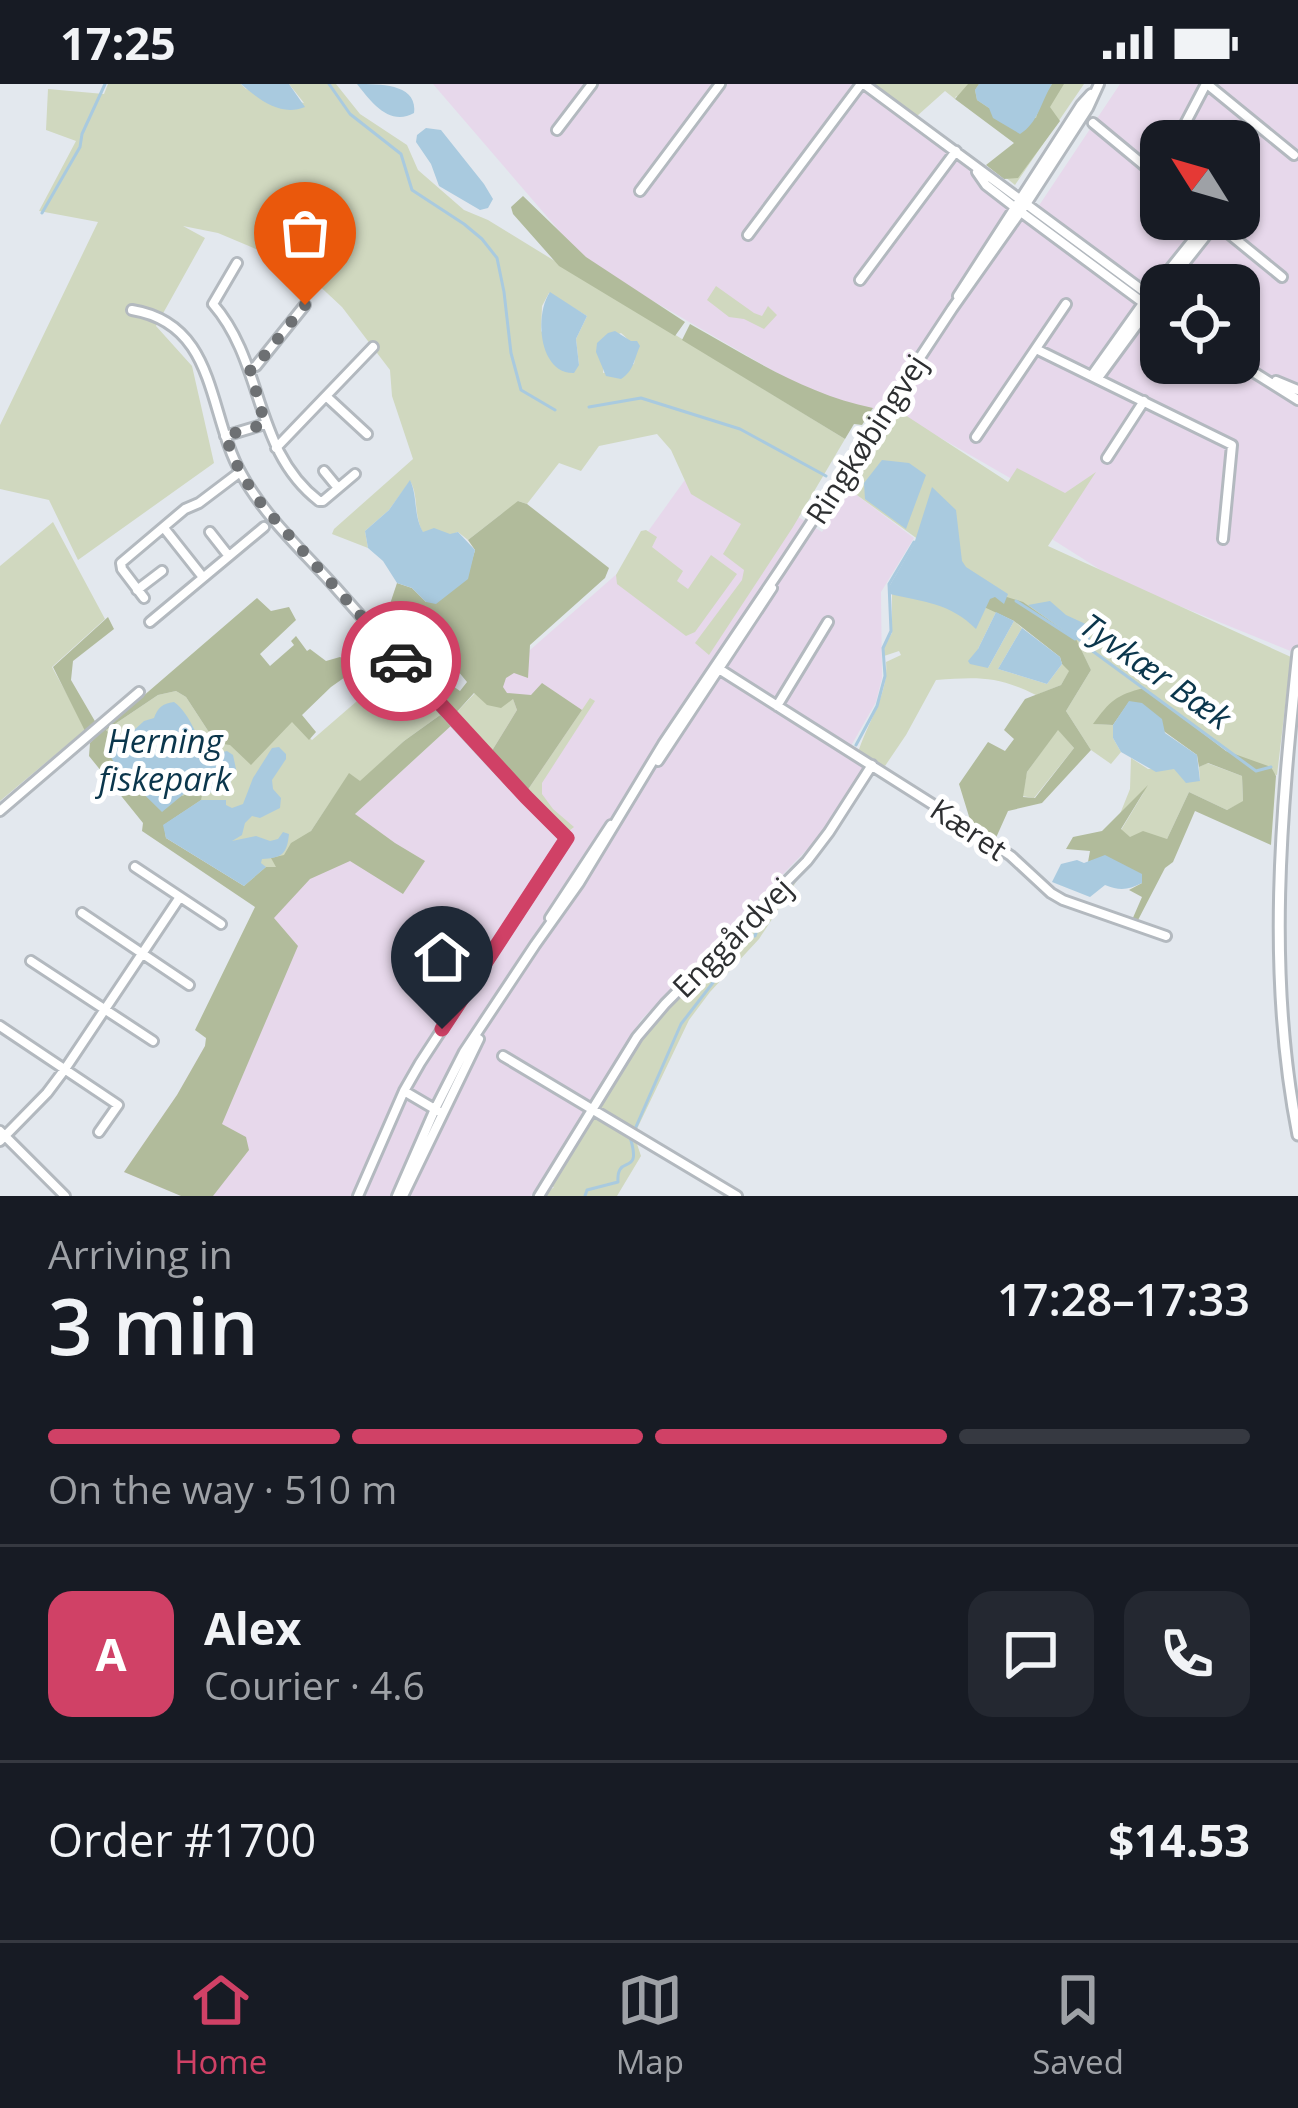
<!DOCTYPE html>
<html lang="en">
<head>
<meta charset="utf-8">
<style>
	body { margin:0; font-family:"Open Sans",sans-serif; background:#242831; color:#f1f3f6; height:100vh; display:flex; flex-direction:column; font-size:45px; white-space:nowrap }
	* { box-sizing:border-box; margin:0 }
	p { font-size:39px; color:#9ea1a6 }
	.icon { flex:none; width:66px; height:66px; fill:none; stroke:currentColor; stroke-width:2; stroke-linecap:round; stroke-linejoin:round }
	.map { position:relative; height:1112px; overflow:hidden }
	.drawer { display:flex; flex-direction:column; background:#171b24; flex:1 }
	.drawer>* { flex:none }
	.needle { width:78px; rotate:307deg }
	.fabs { position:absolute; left:1140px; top:36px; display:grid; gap:24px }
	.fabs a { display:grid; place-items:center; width:120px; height:120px; border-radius:24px; background:#171b24; box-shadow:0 3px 9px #0004; font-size:60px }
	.pin { position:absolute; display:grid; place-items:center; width:102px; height:102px; color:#fff; margin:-123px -51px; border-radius:50% 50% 50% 0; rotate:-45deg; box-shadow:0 0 12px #0007 }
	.pin .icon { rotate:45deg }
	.courier { position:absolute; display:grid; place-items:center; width:120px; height:120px; margin:-60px; border:9px solid #d04166; border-radius:50%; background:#fff; color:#222; box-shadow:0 3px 15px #0007 }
	.headline em { font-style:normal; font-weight:600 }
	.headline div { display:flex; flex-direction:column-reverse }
	.headline { display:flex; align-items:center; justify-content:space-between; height:204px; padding:0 48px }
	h1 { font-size:78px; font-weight:600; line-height:90px }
	.bar { display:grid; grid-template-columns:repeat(4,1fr); gap:18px 12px; align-content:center; height:144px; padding:0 48px }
	.bar i { height:15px; border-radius:9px; background:#363941 }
	.bar .active { background:#d04166 }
	.bar p { grid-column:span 4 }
	.line { display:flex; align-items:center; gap:30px; padding:0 48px; border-top:3px solid #363941 }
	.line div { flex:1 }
	.round { display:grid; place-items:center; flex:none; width:126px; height:126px; border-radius:24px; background:#242831 }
	.status { display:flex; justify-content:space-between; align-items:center; height:84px; padding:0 60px; background:#171b24; direction:ltr }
	.status svg { height:33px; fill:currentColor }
	.dock { display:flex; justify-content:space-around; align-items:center; height:168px; border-top:3px solid #363941; background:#171b24; font-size:33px; color:#9ea1a6 }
	.dock a { display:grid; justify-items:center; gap:6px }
	.dock .active { color:#d04166 }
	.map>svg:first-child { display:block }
</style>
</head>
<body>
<div class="status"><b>17:25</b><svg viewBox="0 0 49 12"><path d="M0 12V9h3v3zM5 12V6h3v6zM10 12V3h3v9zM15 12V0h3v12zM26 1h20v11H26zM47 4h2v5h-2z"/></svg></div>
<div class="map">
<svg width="1298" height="1112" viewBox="0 0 1298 1112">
	<rect width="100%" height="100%" fill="#e3e8ee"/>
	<path fill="#e7d8eb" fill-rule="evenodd" d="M 433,0 L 874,0 L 1038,123 L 1120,0 L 1298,0 L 1298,570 L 1118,497 L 1003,424 L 1017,398 L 899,330 L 820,314 L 586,178 ZM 1161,57 L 1239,57 L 1239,135 L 1161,135 ZM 1161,201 L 1239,201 L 1239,279 L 1161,279 Z
		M 702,372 L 822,448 L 850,406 L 914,454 L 881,508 L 882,594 L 876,618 L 851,662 L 870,675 L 824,748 L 641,936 L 531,1112 L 181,1112 L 124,1088 L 177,1011 L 205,962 L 269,831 L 355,730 L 453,640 L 522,573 L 619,488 Z"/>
	<path fill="#d0d8bf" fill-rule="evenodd" d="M 108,0 L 241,0 L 246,5 L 304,19 L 289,0 L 336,0 L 360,30 L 407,61 L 418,86 L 464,126 L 488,136 L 845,355 L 793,443 L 709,571 L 695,559 L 742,496 L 744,486 L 723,470 L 741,440 L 691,410 L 671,366 L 657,350 L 599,362 L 581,387 L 559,379 L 527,420 L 518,417 L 478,602 L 425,540 L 504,428 L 468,456 L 458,448 L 450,451 L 423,449 C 413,429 419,412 410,397 L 389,426 L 365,447 L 368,464 L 332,450 L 334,445 L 413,375 L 392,312 L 390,286 L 342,223 L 312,195 L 284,177 L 218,149 L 183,142 L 205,154 L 156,242 L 192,282 L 214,379 L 78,476 L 49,416 L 0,405 L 0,341 L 98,138 L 39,127 L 76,57 L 46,46 L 48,5 L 104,10 ZM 549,209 L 587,232 L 576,255 L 579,281 L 541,247 L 542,222 ZM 621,249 C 632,258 637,266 634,280 L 603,289 C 605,279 596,271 597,260 Z
		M 874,0 L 1084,0 L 1015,101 L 1004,92 L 1023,62 L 956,12 L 955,15 L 945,7 L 917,32 Z
		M 716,202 L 754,229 L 762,232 L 768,222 L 777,231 L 764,245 L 744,235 L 729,233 L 707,216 Z
		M 899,327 L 1008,398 L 1017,384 L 1065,409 L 1096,388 L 1048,462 L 1291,573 L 1277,691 L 1256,687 L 1144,604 L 1095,640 L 1113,641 L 1113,654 L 1121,668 L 1111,680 L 1091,666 L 1066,627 L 1091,586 L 1076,556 L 996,528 L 978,565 L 988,584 L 1014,537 L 1022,544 L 998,585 L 1047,600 L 1062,580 L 1070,586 L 1061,601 L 1036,611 C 997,592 979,593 936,596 L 906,651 L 885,682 L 858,669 C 867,639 889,610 886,578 L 901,571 L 899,567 L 884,572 L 884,562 L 892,549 L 892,503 L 919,456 L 850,406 Z
		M 53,438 L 105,535 L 52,583 L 86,645 L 0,717 L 0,482 Z
		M 646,446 L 657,453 L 652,463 L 683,487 L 677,497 L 688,505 L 711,471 L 737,490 L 695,548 L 686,552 L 617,500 L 616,491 L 641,447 Z
		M 401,579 L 443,629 L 404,657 L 360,698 L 349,690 L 311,747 L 278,784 L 244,802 L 120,659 L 128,650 L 110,650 L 106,646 L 158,611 L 176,607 L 186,613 L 216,659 L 292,637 L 312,656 Z
		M 475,609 L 513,615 L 517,626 L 490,670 L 454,631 Z
		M 590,614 L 595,617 L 542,699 L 542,710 L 553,725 L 574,743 L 565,750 L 529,713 L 527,707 Z
		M 1058,645 L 1074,664 L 1034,714 L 1022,712 L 1027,688 Z
		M 1131,674 L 1148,685 L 1175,685 L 1200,697 L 1199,683 L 1207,679 L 1242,692 L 1243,718 L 1227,726 L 1189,708 L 1167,755 L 1130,754 L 1121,746 L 1144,708 L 1120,730 L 1130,705 Z
		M 798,795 L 759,855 L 710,908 L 689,936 L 635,1049 L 598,1025 L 640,957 L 669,922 Z
		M 595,1032 L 636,1057 L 641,1072 L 617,1112 L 544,1112 L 554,1103 L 549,1102 Z"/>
	<path fill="#b1bb9b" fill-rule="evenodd" d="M 968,0 L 979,0 L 975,6 L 977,16 L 989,24 L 1036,34 L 1041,17 L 1052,0 L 1064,0 L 1050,23 L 1060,37 L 1018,94 L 1004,95 L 986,81 L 1014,59 L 955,15 Z
		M 523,112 L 586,173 L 685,238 L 675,252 L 559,182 L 513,130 L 511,123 Z
		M 690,240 C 749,273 805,310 873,324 L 862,341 L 854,340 L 845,355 L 682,256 Z
		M 518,417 L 527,420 L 609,484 L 605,494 L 530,561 L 528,594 L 514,589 L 506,594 L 503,603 L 507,609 L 531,611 L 542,599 L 582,626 L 527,707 L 490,670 L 517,626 L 513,615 L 501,624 L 487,621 L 474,609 L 454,631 L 413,588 L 427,588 L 441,600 L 447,598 L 460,607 L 467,598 L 444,570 L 448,556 L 432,540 L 399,570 L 381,550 L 405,543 L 398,530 L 401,524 L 390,520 L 397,499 L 412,504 L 426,518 L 467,495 L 475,466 L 468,456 Z
		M 991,508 L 1023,518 L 1076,555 L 1091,586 L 1066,627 L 1091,666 L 1042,719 L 1008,727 L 995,756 L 971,739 L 959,700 L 988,658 L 1005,667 L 1014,655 L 1004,646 L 1025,615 L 1061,601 L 1069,587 L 1062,580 L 1060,573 L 1014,537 L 984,523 ZM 1058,646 L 1074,664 L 1035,714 L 1023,713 L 1027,688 Z
		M 257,514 L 271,527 L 289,523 L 296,536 L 260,570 L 270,582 L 294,561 L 291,557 L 296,552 L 307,567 L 310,565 L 326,577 L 340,573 L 356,580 L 378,563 L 382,567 L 331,603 L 302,631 L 316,648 L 309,656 L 292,638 L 251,681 L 230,661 L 216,659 L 186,613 L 176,607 L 158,611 L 106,646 L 110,650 L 129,649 L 120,659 L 111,661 L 183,712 L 199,696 L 205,696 L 201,716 L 164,741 L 166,754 L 244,802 L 266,783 L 276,783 L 271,774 L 284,771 L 291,759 L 311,747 L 349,689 L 360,697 L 404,657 L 443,629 L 453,640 L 355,730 L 395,759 L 425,777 L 403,810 L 350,777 L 310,795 L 274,834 L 298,862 L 222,1040 L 246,1053 L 249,1066 L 213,1112 L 181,1112 L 124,1088 L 177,1011 L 205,962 L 206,954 L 195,946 L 255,823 L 142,747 L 143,739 L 89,672 L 90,659 L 98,651 Z
		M 108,533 L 114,545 L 73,577 L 71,596 L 96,639 L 85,647 L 53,583 Z
		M 1144,604 L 1226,667 L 1271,683 L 1276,692 L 1271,761 L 1195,727 L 1173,778 L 1165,784 L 1137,838 L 1132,836 L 1142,813 L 1129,806 L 1142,799 L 1105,772 L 1088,778 L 1090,767 L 1066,765 L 1073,753 L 1102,747 L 1148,701 L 1121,745 L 1130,753 L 1143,747 L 1167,755 L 1189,708 L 1227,726 L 1243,717 L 1242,692 L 1208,679 L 1199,683 L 1197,671 L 1165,648 L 1129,618 L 1113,641 L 1093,640 C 1110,617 1116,611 1144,604 Z"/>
	<path fill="#a9cadf" d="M 241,0 L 289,0 L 305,23 C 281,33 259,16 241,0 Z
		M 357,0 C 381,0 418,0 414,29 C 390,43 371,18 357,0 Z
		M 979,0 L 1052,0 C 1041,18 1038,39 1020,50 L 993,34 L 989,24 L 977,16 L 975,6 Z
		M 426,44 L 441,46 L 484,100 L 493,115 L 488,124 L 480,126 L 439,102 L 431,80 L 416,58 L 417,51 Z
		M 550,208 L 587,232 L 576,255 L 579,281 L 574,289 C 539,290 534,231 550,208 Z
		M 615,247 L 631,257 L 637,257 L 640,262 C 634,275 634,287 621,295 L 606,292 L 596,268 L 597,259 L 608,249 Z
		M 882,376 L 909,379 L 926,391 L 906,445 L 865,415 L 864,399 Z
		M 410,396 C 418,413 413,430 423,448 L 434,444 L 450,450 L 458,448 L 475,466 L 468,495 L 436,520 L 426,518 L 412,504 L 397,499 L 383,477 L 368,464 L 365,447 L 389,426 Z
		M 932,403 L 956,426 L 962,477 L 966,483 L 1008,510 L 1004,520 L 995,513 L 990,515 L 976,545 C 950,519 924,518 890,510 L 890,501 L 914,460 Z
		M 1050,517 L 1066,531 L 1090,542 L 1090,565 L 1028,521 Z
		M 996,528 L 1014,537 L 988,584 L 970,580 L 968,577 L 978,565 Z
		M 1022,544 L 1060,573 L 1062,580 L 1047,600 L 998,585 Z
		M 1129,617 L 1142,619 L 1162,635 L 1165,649 L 1197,671 L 1200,697 L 1186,699 L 1174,685 L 1156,688 L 1121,668 L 1113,654 L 1113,641 Z
		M 174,618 C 192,631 198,659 212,678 L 215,677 L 215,670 L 227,667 L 233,671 L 236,685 L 227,707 L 203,709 L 205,696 L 202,695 L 162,728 L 118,685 L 106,665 L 120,659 L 144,637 L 154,634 C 158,623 162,620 174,618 Z
		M 279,663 L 286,670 L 286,675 L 272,696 L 273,705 L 281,714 L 280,724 L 260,734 L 252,732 L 245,739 L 242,751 L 232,757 L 256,752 L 270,757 L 278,755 L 283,748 L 289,750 C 287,770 282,774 262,775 L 261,779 L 266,783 L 244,802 L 166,754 L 163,741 L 201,716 L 226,716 L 226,721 L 232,724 L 243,720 L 253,694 L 272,664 Z
		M 1105,771 L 1142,790 L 1142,799 C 1128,806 1120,807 1105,801 L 1090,813 L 1052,798 L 1061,780 L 1077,776 L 1084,779 Z"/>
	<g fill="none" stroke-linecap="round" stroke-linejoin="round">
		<path stroke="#a9cadf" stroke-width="3" d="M 329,0 L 350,30 L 401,70 L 412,106 L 464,140 L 482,155 L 497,174 L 504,208 L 511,269 L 521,306 L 555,326
			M 42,129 L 80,63 L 82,50 L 105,0
			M 589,323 L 641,314 L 740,345 L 826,392
			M 1016,517 L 1075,555
			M 1083,560 L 1256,687 L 1271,683
			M 856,661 L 877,622 L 885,592 L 883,564 L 891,547 L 889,500 L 914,458
			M 635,1045 L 681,940 L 749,852 L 755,852 L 758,843 L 786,812
			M 585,1112 L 587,1106 L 618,1098 C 616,1068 643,1095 630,1053"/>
		<defs>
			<path id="minor" d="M 864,0 L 1161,220
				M 1207,0 L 1294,71
				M 1093,39 L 1157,92
				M 557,46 L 592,0
				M 1176,57 L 1206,0
				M 977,88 L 986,101 L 1021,128 L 1161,232
				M 640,107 L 720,0
				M 1211,135 L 1282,193
				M 748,151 L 861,0
				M 237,179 L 213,220 C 265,280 253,366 319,417 L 323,417 L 355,390
				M 860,196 L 956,67
				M 1167,201 L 1216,139
				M 958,212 L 1081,21 L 1091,10
				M 132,226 C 218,240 207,330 242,391 C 265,433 304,468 336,504 C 411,589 486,674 567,754 L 420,979 L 404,1007 L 358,1112
				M 1036,265 L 1232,361 L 1223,455
				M 1239,279 L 1298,316
				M 250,285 L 256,282 L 305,221
				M 1092,291 L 1149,211 L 1210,135
				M 1098,294 L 1161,208
				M 1276,297 L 1298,306
				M 327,313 L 367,350
				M 225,352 L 265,340
				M 976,353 L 1066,220
				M 276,364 L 373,263
				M 1107,374 L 1144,317
				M 324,387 L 338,404
				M 164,444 L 202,492
				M 210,448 L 228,471
				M 137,506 L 162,487
				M 144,514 L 122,485 L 121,479 L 185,425 L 199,419 L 240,388
				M 150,538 L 264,443
				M 719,585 L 948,730 L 1011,772 L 1051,809 L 1063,816 L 1166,852
				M 777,622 L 828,538
				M 658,677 L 772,504
				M 0,727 L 139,608
				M 135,783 L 221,840
				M 82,829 L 189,901
				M 550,834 L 611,741
				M 31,877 L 153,957
				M 0,942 L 118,1021 L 99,1048
				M 503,972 L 737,1112
				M 404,1007 L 438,1027
				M 0,1047 L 65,1112
				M 0,1057 L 47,1009 L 65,985 L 180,813
				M 397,1112 L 435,1025 L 464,968 L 535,861 L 579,799 L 663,660 L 780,486 L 952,225 L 1026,120 L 1088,24 L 1099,0
				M 403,1112 L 479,955
				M 539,1112 L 637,953 L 665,920 L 807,777 L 829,748 L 872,681"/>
			<path id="major" d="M 1298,568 C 1281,729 1266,890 1298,1051"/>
		</defs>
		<use href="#minor" stroke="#b3b9bf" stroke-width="14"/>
		<use href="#major" stroke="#b3b9bf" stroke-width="15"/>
		<use href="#minor" stroke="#fff" stroke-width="8"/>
		<use href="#major" stroke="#fff" stroke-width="9"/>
	</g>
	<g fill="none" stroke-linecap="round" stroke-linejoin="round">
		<path stroke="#6d7073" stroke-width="12" stroke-dasharray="0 21.6" d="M 305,221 L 256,282 L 250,285 L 265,340 L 225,352 L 240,388 L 262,421 L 401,577"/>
		<path stroke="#d04166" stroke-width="15" d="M 401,577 L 526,713 L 567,754 L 442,945"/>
	</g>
	<g text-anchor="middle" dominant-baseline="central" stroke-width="10" stroke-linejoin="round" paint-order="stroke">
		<g font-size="30" fill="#2d2f31" stroke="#fff">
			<text transform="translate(866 355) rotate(-57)">Ringkøbingvej</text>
			<text transform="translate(969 745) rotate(34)">Kæret</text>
			<text transform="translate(732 853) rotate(-45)">Enggårdvej</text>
		</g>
		<g font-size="33" font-style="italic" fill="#0b364c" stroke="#fff">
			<text transform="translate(1156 587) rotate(35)">Tyvkær Bæk</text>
			<text x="165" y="656">Herning<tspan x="165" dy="38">fiskepark</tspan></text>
		</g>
	</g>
</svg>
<div class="fabs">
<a><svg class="needle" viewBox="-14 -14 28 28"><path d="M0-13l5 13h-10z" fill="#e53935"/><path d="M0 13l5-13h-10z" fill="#9ea1a6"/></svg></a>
<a><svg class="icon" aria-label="locate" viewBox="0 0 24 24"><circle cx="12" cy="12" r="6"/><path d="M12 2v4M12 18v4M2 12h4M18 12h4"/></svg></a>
</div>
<div class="pin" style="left:305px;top:221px;background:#ea580c"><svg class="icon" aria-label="bag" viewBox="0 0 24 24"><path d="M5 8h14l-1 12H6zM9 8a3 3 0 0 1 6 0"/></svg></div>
<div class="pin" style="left:442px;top:945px;background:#1f2937"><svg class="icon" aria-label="home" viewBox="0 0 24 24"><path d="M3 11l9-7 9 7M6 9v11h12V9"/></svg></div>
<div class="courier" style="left:401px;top:577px"><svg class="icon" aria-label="car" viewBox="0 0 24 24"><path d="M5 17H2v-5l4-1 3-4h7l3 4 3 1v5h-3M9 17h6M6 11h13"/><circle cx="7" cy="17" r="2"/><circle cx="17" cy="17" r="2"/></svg></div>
</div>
<section class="drawer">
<div class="headline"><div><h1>3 min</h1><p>Arriving in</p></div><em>17:28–17:33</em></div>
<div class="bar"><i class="active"></i><i class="active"></i><i class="active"></i><i></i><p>On the way · 510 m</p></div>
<div class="line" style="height:216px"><b class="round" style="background:#d04166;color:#fff">A</b><div><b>Alex</b><p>Courier · 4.6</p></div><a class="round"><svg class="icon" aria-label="chat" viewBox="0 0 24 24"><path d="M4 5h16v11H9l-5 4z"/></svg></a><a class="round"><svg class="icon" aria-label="phone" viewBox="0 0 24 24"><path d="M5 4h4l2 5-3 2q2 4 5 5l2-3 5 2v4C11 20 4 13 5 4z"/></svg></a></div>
<div class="line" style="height:156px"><div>Order #1700</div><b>$14.53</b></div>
</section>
<nav class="dock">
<a class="active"><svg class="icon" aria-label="home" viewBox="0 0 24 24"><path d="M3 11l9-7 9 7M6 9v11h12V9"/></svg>Home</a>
<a><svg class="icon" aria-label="map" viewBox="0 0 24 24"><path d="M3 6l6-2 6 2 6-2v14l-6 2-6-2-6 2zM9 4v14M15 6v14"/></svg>Map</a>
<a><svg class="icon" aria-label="saved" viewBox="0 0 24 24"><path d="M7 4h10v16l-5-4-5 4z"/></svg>Saved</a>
</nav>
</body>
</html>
